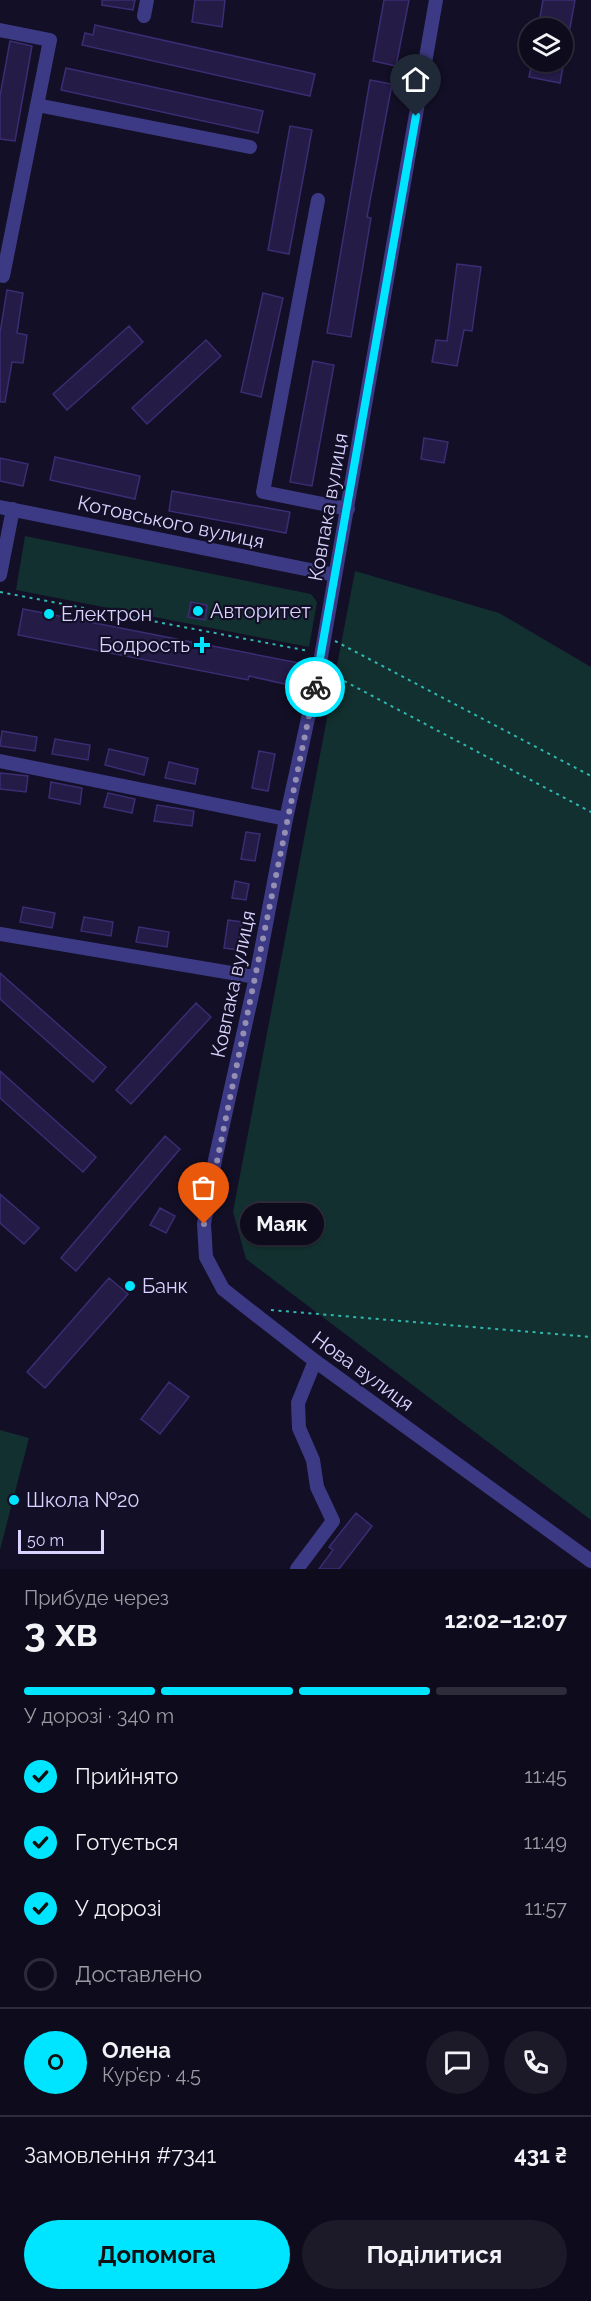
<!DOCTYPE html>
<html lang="uk">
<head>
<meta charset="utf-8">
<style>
	body { margin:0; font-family:Raleway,sans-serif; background:#1c1929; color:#f1f3f6; height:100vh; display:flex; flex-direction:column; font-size:22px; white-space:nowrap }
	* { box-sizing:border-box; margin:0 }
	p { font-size:20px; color:#9b9ba3 }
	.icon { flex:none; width:33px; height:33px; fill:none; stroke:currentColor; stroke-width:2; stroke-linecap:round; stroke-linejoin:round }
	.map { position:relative; height:1569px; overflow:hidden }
	.side { display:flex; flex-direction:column; background:#0e0b1c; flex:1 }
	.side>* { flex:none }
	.buttons { position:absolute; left:519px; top:18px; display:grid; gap:12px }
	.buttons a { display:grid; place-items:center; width:54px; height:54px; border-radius:50%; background:#0e0b1c; box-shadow:0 2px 4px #0004,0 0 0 2px #2e2b3b; font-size:30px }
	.scale { position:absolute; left:18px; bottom:15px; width:86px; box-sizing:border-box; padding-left:6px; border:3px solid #d9d4ff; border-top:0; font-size:16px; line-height:21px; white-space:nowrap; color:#d9d4ff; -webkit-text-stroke:4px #130f26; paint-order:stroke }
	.pin { position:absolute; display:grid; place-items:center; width:51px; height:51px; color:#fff; margin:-62px -26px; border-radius:50% 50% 50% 0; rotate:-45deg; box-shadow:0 0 6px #0007 }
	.pin .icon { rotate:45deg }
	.courier { position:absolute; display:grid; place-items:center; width:60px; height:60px; margin:-30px; border:4px solid #00e5ff; border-radius:50%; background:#fff; color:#222; box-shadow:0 2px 8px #0007 }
	.bubble { position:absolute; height:42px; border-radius:21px; background:#0e0b1c; box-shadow:0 2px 4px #0004,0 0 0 2px #2e2b3b; font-size:20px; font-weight:700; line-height:42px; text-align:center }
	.overview em { font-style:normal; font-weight:700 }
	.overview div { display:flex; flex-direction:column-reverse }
	.overview { display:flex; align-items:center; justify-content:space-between; height:102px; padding:0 24px }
	h1 { font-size:39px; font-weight:700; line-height:45px }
	.bar { display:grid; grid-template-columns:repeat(4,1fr); gap:9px 6px; align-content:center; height:72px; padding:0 24px }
	.bar i { height:8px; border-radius:4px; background:#2e2b3b }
	.bar .active { background:#00e5ff }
	.bar p { grid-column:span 4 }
	.line { display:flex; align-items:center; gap:15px; padding:0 24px; border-top:2px solid #2e2b3b }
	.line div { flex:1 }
	.round { display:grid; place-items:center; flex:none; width:63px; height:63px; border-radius:32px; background:#1c1929 }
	ol { padding:0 24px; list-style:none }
	li { display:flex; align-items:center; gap:18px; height:66px }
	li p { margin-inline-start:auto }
	li .icon { padding:6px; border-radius:50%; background:#00e5ff; color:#111; stroke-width:4 }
	li:last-child { color:#9b9ba3 }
	li i { width:33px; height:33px; border:3px solid #2e2b3b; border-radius:50% }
	.button { display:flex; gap:12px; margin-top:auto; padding:12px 24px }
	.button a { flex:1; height:69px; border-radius:36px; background:#00e5ff; color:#111; font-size:24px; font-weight:700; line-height:69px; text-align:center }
	.button a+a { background:#1c1929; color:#f1f3f6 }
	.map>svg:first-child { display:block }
</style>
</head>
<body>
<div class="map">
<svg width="591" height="1569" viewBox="0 0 591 1569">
	<rect width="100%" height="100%" fill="#130f26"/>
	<path fill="#12302f" d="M 25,536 L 311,594 L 317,602 L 309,647 L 16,590 Z
		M 355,571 L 499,613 L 591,667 L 591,1520 L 246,1259 L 233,1212 Z
		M 0,1430 L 29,1438 L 0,1550 Z"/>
	<path fill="#241b47" stroke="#3b2d73" stroke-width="1.5" d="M 102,0 L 135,0 L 133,10 L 102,5 Z
		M 195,0 L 225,0 L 222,27 L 192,22 Z
		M 384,0 L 409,0 L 396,66 L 373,61 Z
		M 543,0 L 575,0 L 570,28 L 538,28 Z
		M 95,25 L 315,74 L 310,96 L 82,45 L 85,33 L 93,35 Z
		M 10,41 L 32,46 L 15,141 L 0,139 L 0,96 Z
		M 532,62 L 564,62 L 560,83 L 529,77 Z
		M 66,68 L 263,111 L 258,133 L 61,90 Z
		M 370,80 L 392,84 L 367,217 L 371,218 L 351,337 L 327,333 Z
		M 290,126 L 312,130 L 289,254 L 268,250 Z
		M 457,264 L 481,267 L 472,331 L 464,330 L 457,366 L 432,362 L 436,340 L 447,341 Z
		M 7,290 L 23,293 L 17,333 L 27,335 L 23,363 L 12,362 L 5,402 L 0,402 L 0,333 Z
		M 263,293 L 283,298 L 261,397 L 241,392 Z
		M 129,326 L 143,342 L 67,410 L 53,394 Z
		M 206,340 L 221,356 L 147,424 L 132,408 Z
		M 313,361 L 334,365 L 312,486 L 290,482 Z
		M 424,438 L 448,442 L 444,463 L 421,459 Z
		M 55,457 L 140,476 L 135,499 L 50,480 Z
		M 0,458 L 28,464 L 23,486 L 0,481 Z
		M 172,491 L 290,512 L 286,533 L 169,511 Z
		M 191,602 L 207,605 L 205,620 L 188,617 Z
		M 23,609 L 299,663 L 294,686 L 249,676 L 248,680 L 18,635 Z
		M 2,731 L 37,737 L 35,751 L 0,746 Z
		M 55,739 L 90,745 L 88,760 L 52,754 Z
		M 109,749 L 148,758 L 144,775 L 105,765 Z
		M 259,751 L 275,754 L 268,791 L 252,788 Z
		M 169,762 L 198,769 L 195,784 L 165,778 Z
		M 0,773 L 28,776 L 26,792 L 0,789 Z
		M 51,782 L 82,788 L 80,804 L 49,798 Z
		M 108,793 L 135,799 L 132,813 L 104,807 Z
		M 157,805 L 194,811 L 192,826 L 154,821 Z
		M 246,832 L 260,834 L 255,861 L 241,859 Z
		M 235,881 L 249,884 L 246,900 L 232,898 Z
		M 23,907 L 55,913 L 52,928 L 20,922 Z
		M 84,917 L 113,922 L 111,936 L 81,931 Z
		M 228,920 L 242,922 L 238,950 L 224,948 Z
		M 139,927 L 169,932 L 167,947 L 136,942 Z
		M 0,973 L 106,1067 L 93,1082 L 0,999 Z
		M 196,1003 L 211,1017 L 131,1104 L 116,1090 Z
		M 0,1071 L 96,1157 L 83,1172 L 0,1098 Z
		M 165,1136 L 180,1149 L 76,1271 L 61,1258 Z
		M 0,1194 L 39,1228 L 24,1244 L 0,1223 Z
		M 160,1208 L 175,1216 L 166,1233 L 150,1225 Z
		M 109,1278 L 128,1294 L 45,1388 L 27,1372 Z
		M 169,1382 L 189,1397 L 160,1434 L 141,1419 Z
		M 356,1513 L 372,1526 L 339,1569 L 319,1569 L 333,1550 L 329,1547 Z"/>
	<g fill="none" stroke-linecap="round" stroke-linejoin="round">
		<path stroke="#2fb8b0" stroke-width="2" stroke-dasharray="3 4.5" stroke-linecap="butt" d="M 0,592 L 309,651
			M 335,641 L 591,776
			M 331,674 L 591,812
			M 271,1310 L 591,1337"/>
		<path stroke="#3d3a85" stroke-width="14" d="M 436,0 L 319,668 L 286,819 L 256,977 L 215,1160 L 204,1224 L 206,1257 L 223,1289 L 247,1308 L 315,1361 L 591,1561
			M 144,16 L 147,0
			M 0,30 L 50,40 L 3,276
			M 37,105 L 250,147
			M 318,200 L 263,492 L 348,509
			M 0,507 L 335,575
			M 0,575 L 13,509
			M 0,761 L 286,819
			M 0,934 L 256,977
			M 297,1569 L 333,1521 L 317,1487 L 313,1460 L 299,1428 L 298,1403 L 315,1361"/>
	</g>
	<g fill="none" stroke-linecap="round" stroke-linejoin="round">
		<path stroke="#948fb3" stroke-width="6" stroke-dasharray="0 10.8" d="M 204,1224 L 315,687"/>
		<path stroke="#00e5ff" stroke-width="8" d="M 315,687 L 416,116"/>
	</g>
	<g fill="#00e5ff" stroke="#130f26" stroke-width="2">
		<circle cx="198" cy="611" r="6"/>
		<circle cx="49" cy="614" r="6"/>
		<path d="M199 636h6v6h6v6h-6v6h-6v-6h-6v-6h6z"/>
		<circle cx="130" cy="1286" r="6"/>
		<circle cx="14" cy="1500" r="6"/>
	</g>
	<g text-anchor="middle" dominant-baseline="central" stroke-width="4.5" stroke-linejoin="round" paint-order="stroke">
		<g font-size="20" fill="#d9d4ff" stroke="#130f26">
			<text transform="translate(328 507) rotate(-80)">Ковпака вулиця</text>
			<text transform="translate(171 522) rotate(12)">Котовського вулиця</text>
			<text transform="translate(233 984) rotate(-78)">Ковпака вулиця</text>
			<text transform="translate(363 1371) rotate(36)">Нова вулиця</text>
		</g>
		<g font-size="20" fill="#d9d4ff" stroke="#130f26" text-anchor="start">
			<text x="210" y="611">Авторитет</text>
			<text x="61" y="614">Електрон</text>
			<text x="190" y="645" text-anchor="end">Бодрость</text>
			<text x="142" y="1286">Банк</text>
			<text x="26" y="1500">Школа №20</text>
		</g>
	</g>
</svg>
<div class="buttons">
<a><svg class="icon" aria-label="layers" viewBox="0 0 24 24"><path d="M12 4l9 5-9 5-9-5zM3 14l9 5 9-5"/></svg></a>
</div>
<div class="scale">50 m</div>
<div class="pin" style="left:204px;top:1224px;background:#ea580c"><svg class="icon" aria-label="bag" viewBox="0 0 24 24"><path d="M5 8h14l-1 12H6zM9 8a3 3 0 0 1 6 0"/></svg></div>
<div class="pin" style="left:416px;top:116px;background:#1f2937"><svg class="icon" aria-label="home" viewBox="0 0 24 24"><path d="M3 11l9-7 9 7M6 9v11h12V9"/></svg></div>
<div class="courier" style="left:315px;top:687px"><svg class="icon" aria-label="bike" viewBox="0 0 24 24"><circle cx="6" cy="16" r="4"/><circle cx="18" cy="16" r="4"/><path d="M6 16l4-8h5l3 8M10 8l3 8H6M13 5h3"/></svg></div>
<div class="bubble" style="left:240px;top:1203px;width:84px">Маяк</div>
</div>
<section class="side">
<div class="overview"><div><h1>3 хв</h1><p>Прибуде через</p></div><em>12:02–12:07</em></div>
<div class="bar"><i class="active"></i><i class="active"></i><i class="active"></i><i></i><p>У дорозі · 340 m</p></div>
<ol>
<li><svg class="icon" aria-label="check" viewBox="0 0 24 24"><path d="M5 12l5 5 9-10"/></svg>Прийнято<p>11:45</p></li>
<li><svg class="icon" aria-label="check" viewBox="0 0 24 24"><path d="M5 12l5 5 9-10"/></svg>Готується<p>11:49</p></li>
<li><svg class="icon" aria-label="check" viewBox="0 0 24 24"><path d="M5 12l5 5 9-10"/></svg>У дорозі<p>11:57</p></li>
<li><i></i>Доставлено</li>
</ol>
<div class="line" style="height:108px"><b class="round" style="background:#00e5ff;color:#111">О</b><div><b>Олена</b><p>Кур’єр · 4.5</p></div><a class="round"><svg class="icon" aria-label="chat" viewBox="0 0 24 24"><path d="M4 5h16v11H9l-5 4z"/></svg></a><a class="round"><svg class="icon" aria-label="phone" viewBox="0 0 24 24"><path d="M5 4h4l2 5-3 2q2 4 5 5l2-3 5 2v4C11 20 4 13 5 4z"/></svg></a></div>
<div class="line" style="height:78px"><div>Замовлення #7341</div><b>431 ₴</b></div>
<div class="button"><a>Допомога</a><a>Поділитися</a></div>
</section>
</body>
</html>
